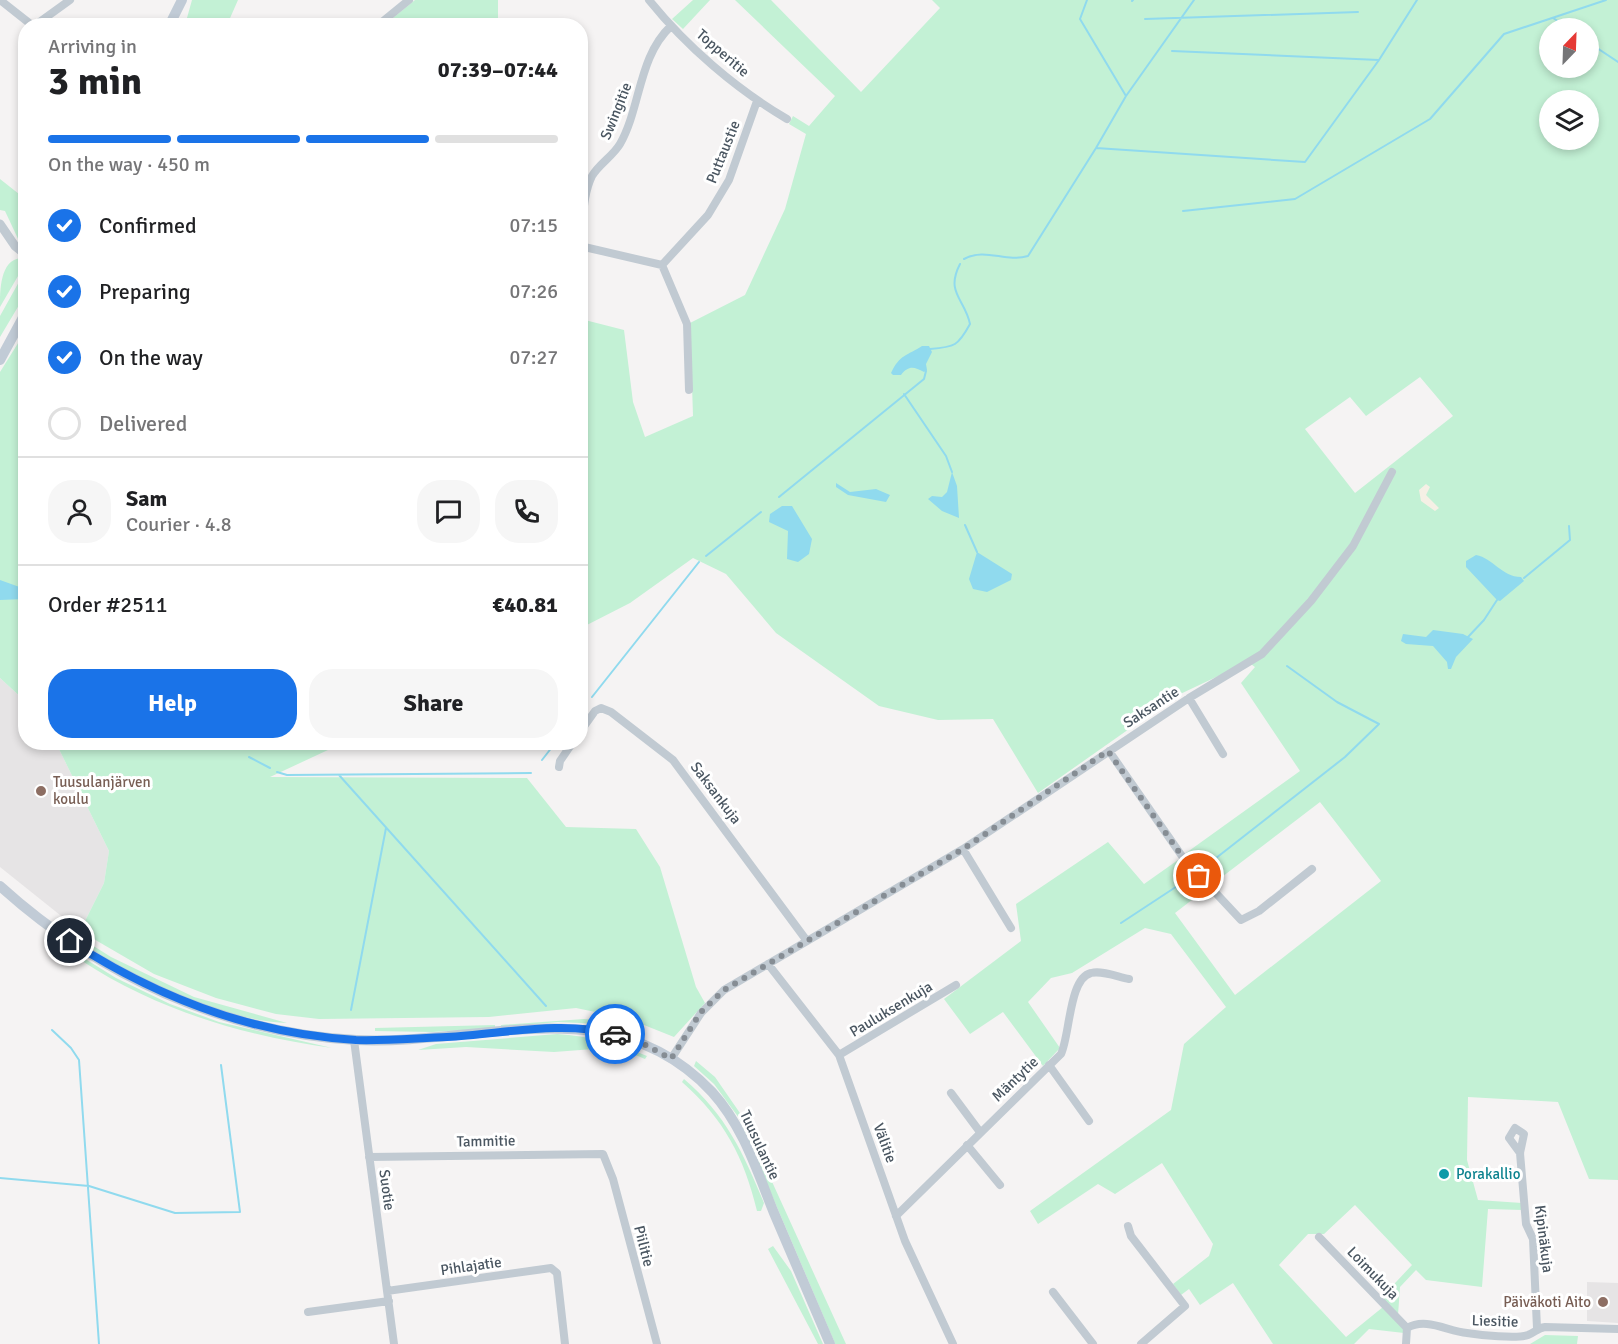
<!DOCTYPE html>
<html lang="en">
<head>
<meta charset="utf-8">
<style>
	body { margin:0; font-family:Signika,sans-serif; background:#f6f6f6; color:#202124; height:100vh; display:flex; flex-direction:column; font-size:22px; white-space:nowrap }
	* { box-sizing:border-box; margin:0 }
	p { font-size:20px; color:#757577 }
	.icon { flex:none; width:33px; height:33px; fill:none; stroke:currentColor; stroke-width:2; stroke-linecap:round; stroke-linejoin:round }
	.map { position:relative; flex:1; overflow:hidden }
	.sheet { position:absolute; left:18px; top:18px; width:570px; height:732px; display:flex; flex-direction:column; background:#fff; border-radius:24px; box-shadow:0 3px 9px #0003 }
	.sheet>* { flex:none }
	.needle { width:39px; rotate:23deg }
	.controls { position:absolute; left:1539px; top:18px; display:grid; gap:12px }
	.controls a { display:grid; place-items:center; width:60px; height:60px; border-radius:50%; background:#fff; box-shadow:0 3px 9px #0003; font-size:30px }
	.pin { position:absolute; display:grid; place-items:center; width:51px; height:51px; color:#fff; margin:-26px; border:3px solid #fff; border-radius:50%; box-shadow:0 2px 6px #0007 }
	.courier { position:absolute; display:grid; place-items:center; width:60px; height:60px; margin:-30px; border:4px solid #1a73e8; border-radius:50%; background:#fff; color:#222; box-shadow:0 2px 8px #0007 }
	.headline em { font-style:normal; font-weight:700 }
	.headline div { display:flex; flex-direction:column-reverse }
	.headline { display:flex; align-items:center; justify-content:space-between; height:102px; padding:0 30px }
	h1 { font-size:39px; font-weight:700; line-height:45px }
	.bar { display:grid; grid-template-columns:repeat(4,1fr); gap:9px 6px; align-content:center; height:72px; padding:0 30px }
	.bar i { height:8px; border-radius:4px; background:#e0e0e0 }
	.bar .selected { background:#1a73e8 }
	.bar p { grid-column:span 4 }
	.line { display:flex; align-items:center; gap:15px; padding:0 30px; border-top:2px solid #e0e0e0 }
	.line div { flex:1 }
	.round { display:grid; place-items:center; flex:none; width:63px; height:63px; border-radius:24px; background:#f6f6f6 }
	ol { padding:0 30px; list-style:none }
	li { display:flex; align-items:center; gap:18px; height:66px }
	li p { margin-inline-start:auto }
	li .icon { padding:6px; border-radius:50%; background:#1a73e8; color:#fff; stroke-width:4 }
	li:last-child { color:#757577 }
	li i { width:33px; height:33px; border:3px solid #e0e0e0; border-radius:50% }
	.cta { display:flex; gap:12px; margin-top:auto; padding:12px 30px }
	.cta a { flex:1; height:69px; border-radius:24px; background:#1a73e8; color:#fff; font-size:24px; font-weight:700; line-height:69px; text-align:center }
	.cta a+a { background:#f6f6f6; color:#202124 }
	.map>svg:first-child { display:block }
</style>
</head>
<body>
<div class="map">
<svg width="1618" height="1344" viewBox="0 0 1618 1344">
	<rect width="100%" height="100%" fill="#f5f3f3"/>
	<path fill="#e6e4e5" d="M 0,678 L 25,701 L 26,742 L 56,743 L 109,851 L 104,883 L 80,931 L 0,867 Z
		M 1587,1282 L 1618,1283 L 1618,1323 L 1587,1321 Z"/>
	<path fill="#c3f1d5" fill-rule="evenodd" d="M 192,0 L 238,0 L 227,25 L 185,25 Z
		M 415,0 L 498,0 L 498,19 L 524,19 L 524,26 L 383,26 Z
		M 693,0 L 710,0 L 683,29 L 672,19 Z
		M 735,0 L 771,0 L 861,92 L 940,8 L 932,0 L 1618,0 L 1618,1180 L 1589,1179 L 1558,1102 L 1468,1097 L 1467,1160 L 1478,1200 L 1522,1203 L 1522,1210 L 1488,1209 L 1482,1287 L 1426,1280 L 1416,1270 L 1400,1287 L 1398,1315 L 1381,1298 L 1412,1265 L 1355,1205 L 1324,1234 L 1308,1234 L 1279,1265 L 1346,1337 L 1383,1307 L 1404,1328 L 1404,1333 L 1369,1329 L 1354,1344 L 1273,1344 L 1233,1283 L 1200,1305 L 1189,1289 L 1181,1295 L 1173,1284 L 1209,1256 L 1213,1244 L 1162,1163 L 1115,1194 L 1098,1184 L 1038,1224 L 1030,1211 L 1171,1110 L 1184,1044 L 1226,1007 L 1171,934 L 1145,928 L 1072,973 L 1051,978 L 1028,1002 L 1060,1048 L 1043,1066 L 1003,1012 L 970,1034 L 944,999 L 1021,941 L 1016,904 L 1108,842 L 1144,884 L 1178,860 L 1206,889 L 1175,913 L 1235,995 L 1381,881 L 1320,802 L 1214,883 L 1186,853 L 1300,771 L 1241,683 L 1255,667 L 1248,662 L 1176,696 L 1038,793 L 993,719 L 938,720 L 879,706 L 776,633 L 726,574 L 693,558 L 630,603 L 581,628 L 581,319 L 624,330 L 633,402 L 645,437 L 693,416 L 690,323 L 745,295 L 785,209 L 806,134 L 789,124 L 793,116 L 809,126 L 835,96 ZM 1550,28 L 1588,28 L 1588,68 L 1550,68 ZM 1550,100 L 1588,100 L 1588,140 L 1550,140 ZM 1420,377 L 1453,416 L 1355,493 L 1305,429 L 1350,397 L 1366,416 Z
		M 0,179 L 19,194 L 25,188 L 25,248 L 20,243 L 5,211 L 0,210 Z
		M 21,258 L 25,264 L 0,307 C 0,290 0,260 21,258 Z
		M 25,271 L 25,295 L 0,337 L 0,316 Z
		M 25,332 L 25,701 L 0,678 L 0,372 Z
		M 56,743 L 343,743 L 270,777 L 527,778 L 566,827 L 636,829 L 660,867 L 696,987 L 705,1003 L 674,1037 L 629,1019 L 576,1008 L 489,1017 L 319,1019 L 276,1014 L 216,998 L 154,974 L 80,931 L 104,883 L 109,851 Z
		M 60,925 L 111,957 L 194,997 L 287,1023 C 221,1020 143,982 88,947 C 79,941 64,934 60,925 Z
		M 53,939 L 116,978 L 170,1004 L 219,1022 L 332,1048 C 244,1036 157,1010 82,961 C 73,955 57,947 53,939 Z
		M 584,1019 L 608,1021 L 621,1025 L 558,1022 L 501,1027 L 501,1025 Z
		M 495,1025 L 495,1028 L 432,1032 L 375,1031 L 375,1028 Z
		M 557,1034 C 589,1036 617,1043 647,1056 L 645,1059 L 621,1049 L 607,1048 L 554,1052 L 466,1047 L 418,1050 L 436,1044 Z
		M 696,1061 L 715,1077 L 742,1116 L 846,1344 L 835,1344 L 834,1341 L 739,1118 L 714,1084 L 694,1066 Z
		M 684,1079 C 726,1115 743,1152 764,1203 L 761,1211 L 757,1211 C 744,1157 724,1119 682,1082 Z
		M 773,1246 L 791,1271 L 823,1344 L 818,1344 L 768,1249 Z
		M 1545,1335 L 1578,1336 L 1577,1344 L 1530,1344 Z"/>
	<path fill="#f5f0e5" d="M 1426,484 L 1430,487 L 1426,495 L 1439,508 L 1435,511 L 1421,501 L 1419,490 Z"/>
	<path fill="#90daee" d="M 922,346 L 929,346 L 932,352 L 926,364 L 927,370 L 924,372 C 914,367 909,365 901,375 L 893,375 L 891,373 C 900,354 907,356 922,346 Z
		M 952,472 L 957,486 L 959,518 L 942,511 L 928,499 L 932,496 L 942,497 L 947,492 Z
		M 836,483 L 850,492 L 876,489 L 890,495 L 886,502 L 848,495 L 836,487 Z
		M 782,506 L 792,506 L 812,539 L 809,554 L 798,562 L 787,559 L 788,531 L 769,522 L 770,514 Z
		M 977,552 L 1012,574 L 1011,580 L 987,592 L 973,589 L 969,579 Z
		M 1476,555 C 1493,558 1502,577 1521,577 L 1524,581 L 1500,601 L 1497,600 L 1466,567 L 1466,561 Z
		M 0,580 L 25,589 L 25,599 L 0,600 Z
		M 1433,630 L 1463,634 L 1473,639 L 1456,657 L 1451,669 L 1448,669 L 1447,662 L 1433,646 L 1406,644 L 1401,641 L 1403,634 L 1426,637 Z"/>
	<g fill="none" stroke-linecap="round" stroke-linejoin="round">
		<path stroke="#90daee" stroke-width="2" d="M 1087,0 L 1080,19 L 1126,96
			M 1132,1 L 1133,0
			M 1553,18 L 1569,28
			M 1145,19 L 1358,12
			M 1588,42 L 1618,62
			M 1172,51 L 1379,60
			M 1096,148 L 1305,162 L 1379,60 L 1417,0
			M 1183,211 L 1295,199 L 1430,119 L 1504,34 L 1606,0
			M 964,259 C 986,247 1005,263 1028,256 L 1096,148 L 1126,96 L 1194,0
			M 930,349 C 955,347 958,346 970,324 C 965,299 945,293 960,264
			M 904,394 L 946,456 L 952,472
			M 779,497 L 924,379 L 926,371
			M 965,525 L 977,552
			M 706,556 L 761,512
			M 1524,578 L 1570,540 L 1569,526
			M 1468,637 L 1484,620 L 1497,600
			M 592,697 L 699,562
			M 580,712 L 584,707
			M 249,757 L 270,768
			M 542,760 L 556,742
			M 277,772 L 287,775 L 531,773
			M 339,775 L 546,1006
			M 1202,869 L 1345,757 L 1379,724 L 1337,702 L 1287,666
			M 1121,923 L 1191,877
			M 351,1010 L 386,828
			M 52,1030 L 71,1048 L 79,1060 L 99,1344
			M 0,1178 L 89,1186 L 175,1213 L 240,1212 L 221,1065"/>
		<path stroke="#c1cad2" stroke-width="8" d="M 0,0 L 33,26
			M 649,0 C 686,46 736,89 787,119
			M 34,26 L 70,0
			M 377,26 L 409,0
			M 580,240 C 583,220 583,194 592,176 C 599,164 613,156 620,144 C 641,107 638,57 671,26
			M 580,246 L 662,265
			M 662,265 L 708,215 L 729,180 L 757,101
			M 662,265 L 687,324 L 689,390
			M 1189,698 L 1223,754
			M 580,732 L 595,711 L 601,708 L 611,712 L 673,760 L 807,941
			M 1109,751 L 1184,859 L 1241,920 L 1259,911 L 1312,869
			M 559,767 L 560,761 L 573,742
			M 963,849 L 1011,928
			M 768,964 L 839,1055 L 905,1241 L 953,1344
			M 354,1040 L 394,1344
			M 839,1055 L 956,985
			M 671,1059 L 701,1013 L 724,990 L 963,849 L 1189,698 L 1262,654 L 1311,601 L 1353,546 L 1392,472
			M 1049,1065 L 1089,1121
			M 951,1093 L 980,1132
			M 967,1145 L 1000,1185
			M 1520,1153 L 1509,1138 L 1515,1128 L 1524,1134 L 1520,1153 L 1526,1224 L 1533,1239 L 1537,1328
			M 369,1157 L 603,1154 L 613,1179 L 657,1344
			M 896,1216 L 1061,1054 C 1070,1035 1069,978 1091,973 C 1102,970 1118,977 1129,979
			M 1128,1226 L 1131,1236 L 1185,1306 L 1141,1344
			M 1319,1237 L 1407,1328
			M 387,1291 L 551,1268 L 557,1273 L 565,1344
			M 1053,1292 L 1093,1344
			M 308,1312 L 389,1301
			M 1407,1328 C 1426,1317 1447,1331 1467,1333 C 1480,1335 1517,1339 1528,1335 C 1535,1332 1538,1328 1545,1327 L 1618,1329
			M 1406,1344 L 1407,1328"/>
		<path stroke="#c1cad2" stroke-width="9" d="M 0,224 L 15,246 L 26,255"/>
		<path stroke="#c1cbd6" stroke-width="10" d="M 169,26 L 182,0
			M 0,360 L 26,312
			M 0,886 C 97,974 224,1033 356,1040 C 480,1046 613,986 712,1092 C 743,1126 757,1171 774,1213 C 793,1257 811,1300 830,1344"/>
	</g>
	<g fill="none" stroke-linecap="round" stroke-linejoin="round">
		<path stroke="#868d94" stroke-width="6" stroke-dasharray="0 10.8" d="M 615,1034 L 642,1043 L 671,1059 L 701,1012 L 724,990 L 963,849 L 1108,751 L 1184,859 L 1199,876"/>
		<path stroke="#1a73e8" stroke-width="8" d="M 70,941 C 156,997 252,1034 356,1040 C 386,1041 417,1038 447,1037 C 503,1034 560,1020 615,1034"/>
	</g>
	<g fill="#8d6e63" stroke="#fff" stroke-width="2">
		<circle cx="41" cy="791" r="6"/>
		<circle cx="1603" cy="1302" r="6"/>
	</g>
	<circle fill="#0f9aa8" stroke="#fff" stroke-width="2" cx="1444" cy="1174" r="6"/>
	<g text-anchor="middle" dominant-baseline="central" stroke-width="6" stroke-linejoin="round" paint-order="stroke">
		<g font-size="15" fill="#4a5661" stroke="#fff">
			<text transform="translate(723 53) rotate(41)">Topperitie</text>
			<text transform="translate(616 111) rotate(-68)">Swingitie</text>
			<text transform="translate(723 152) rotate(-68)">Puttaustie</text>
			<text transform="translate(1151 707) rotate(-33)">Saksantie</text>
			<text transform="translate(716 793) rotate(53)">Saksankuja</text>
			<text transform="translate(891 1009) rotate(-31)">Pauluksenkuja</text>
			<text transform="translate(1015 1079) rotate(-44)">Mäntytie</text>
			<text transform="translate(486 1141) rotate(-1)">Tammitie</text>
			<text transform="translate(885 1143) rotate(70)">Välitie</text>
			<text transform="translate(760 1145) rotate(65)">Tuusulantie</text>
			<text transform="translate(387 1190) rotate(82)">Suotie</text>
			<text transform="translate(1544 1239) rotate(83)">Kipinäkuja</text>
			<text transform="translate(644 1246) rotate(76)">Piilitie</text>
			<text transform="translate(471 1266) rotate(-8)">Pihlajatie</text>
			<text transform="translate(1373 1273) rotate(46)">Loimukuja</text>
			<text transform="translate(1495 1321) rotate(2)">Liesitie</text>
		</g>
		<g font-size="15" fill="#785e54" stroke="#fff" text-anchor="start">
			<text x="53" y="782">Tuusulanjärven<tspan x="53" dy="17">koulu</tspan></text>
			<text x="1591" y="1302" text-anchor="end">Päiväkoti Aito</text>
		</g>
		<g font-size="15" fill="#0d838f" stroke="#fff" text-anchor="start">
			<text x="1456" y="1174">Porakallio</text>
		</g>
	</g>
</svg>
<div class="controls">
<a><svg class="needle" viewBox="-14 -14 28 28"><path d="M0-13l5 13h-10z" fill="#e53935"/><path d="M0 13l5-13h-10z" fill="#757577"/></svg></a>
<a><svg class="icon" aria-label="layers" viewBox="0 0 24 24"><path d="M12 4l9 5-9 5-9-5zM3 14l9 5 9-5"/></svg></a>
</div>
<div class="pin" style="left:1199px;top:876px;background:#ea580c"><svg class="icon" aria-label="bag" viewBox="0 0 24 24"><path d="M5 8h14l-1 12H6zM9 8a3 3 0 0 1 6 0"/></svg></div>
<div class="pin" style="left:70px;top:941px;background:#1f2937"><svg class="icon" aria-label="home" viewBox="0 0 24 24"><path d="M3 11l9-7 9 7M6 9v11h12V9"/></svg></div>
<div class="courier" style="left:615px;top:1034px"><svg class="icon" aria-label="car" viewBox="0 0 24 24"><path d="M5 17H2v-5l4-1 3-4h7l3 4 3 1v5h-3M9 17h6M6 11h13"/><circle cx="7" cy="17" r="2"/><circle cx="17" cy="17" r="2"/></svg></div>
<section class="sheet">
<div class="headline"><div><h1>3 min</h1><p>Arriving in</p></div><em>07:39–07:44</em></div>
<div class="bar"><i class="selected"></i><i class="selected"></i><i class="selected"></i><i></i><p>On the way · 450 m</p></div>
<ol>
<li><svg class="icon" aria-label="check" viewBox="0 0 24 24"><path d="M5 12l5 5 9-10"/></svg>Confirmed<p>07:15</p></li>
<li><svg class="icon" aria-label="check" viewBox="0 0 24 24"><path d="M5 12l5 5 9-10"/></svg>Preparing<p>07:26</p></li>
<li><svg class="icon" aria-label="check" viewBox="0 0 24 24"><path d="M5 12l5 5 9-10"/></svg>On the way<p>07:27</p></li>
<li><i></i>Delivered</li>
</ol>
<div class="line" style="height:108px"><a class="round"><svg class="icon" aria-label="person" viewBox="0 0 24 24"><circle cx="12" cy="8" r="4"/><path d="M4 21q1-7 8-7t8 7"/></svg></a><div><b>Sam</b><p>Courier · 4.8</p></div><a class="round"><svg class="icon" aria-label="chat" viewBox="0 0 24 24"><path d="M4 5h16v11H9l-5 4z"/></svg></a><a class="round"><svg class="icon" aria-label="phone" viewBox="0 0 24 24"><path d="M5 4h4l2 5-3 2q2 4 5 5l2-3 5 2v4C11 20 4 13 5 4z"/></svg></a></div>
<div class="line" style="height:78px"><div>Order #2511</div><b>€40.81</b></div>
<div class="cta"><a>Help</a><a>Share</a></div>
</section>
</div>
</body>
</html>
